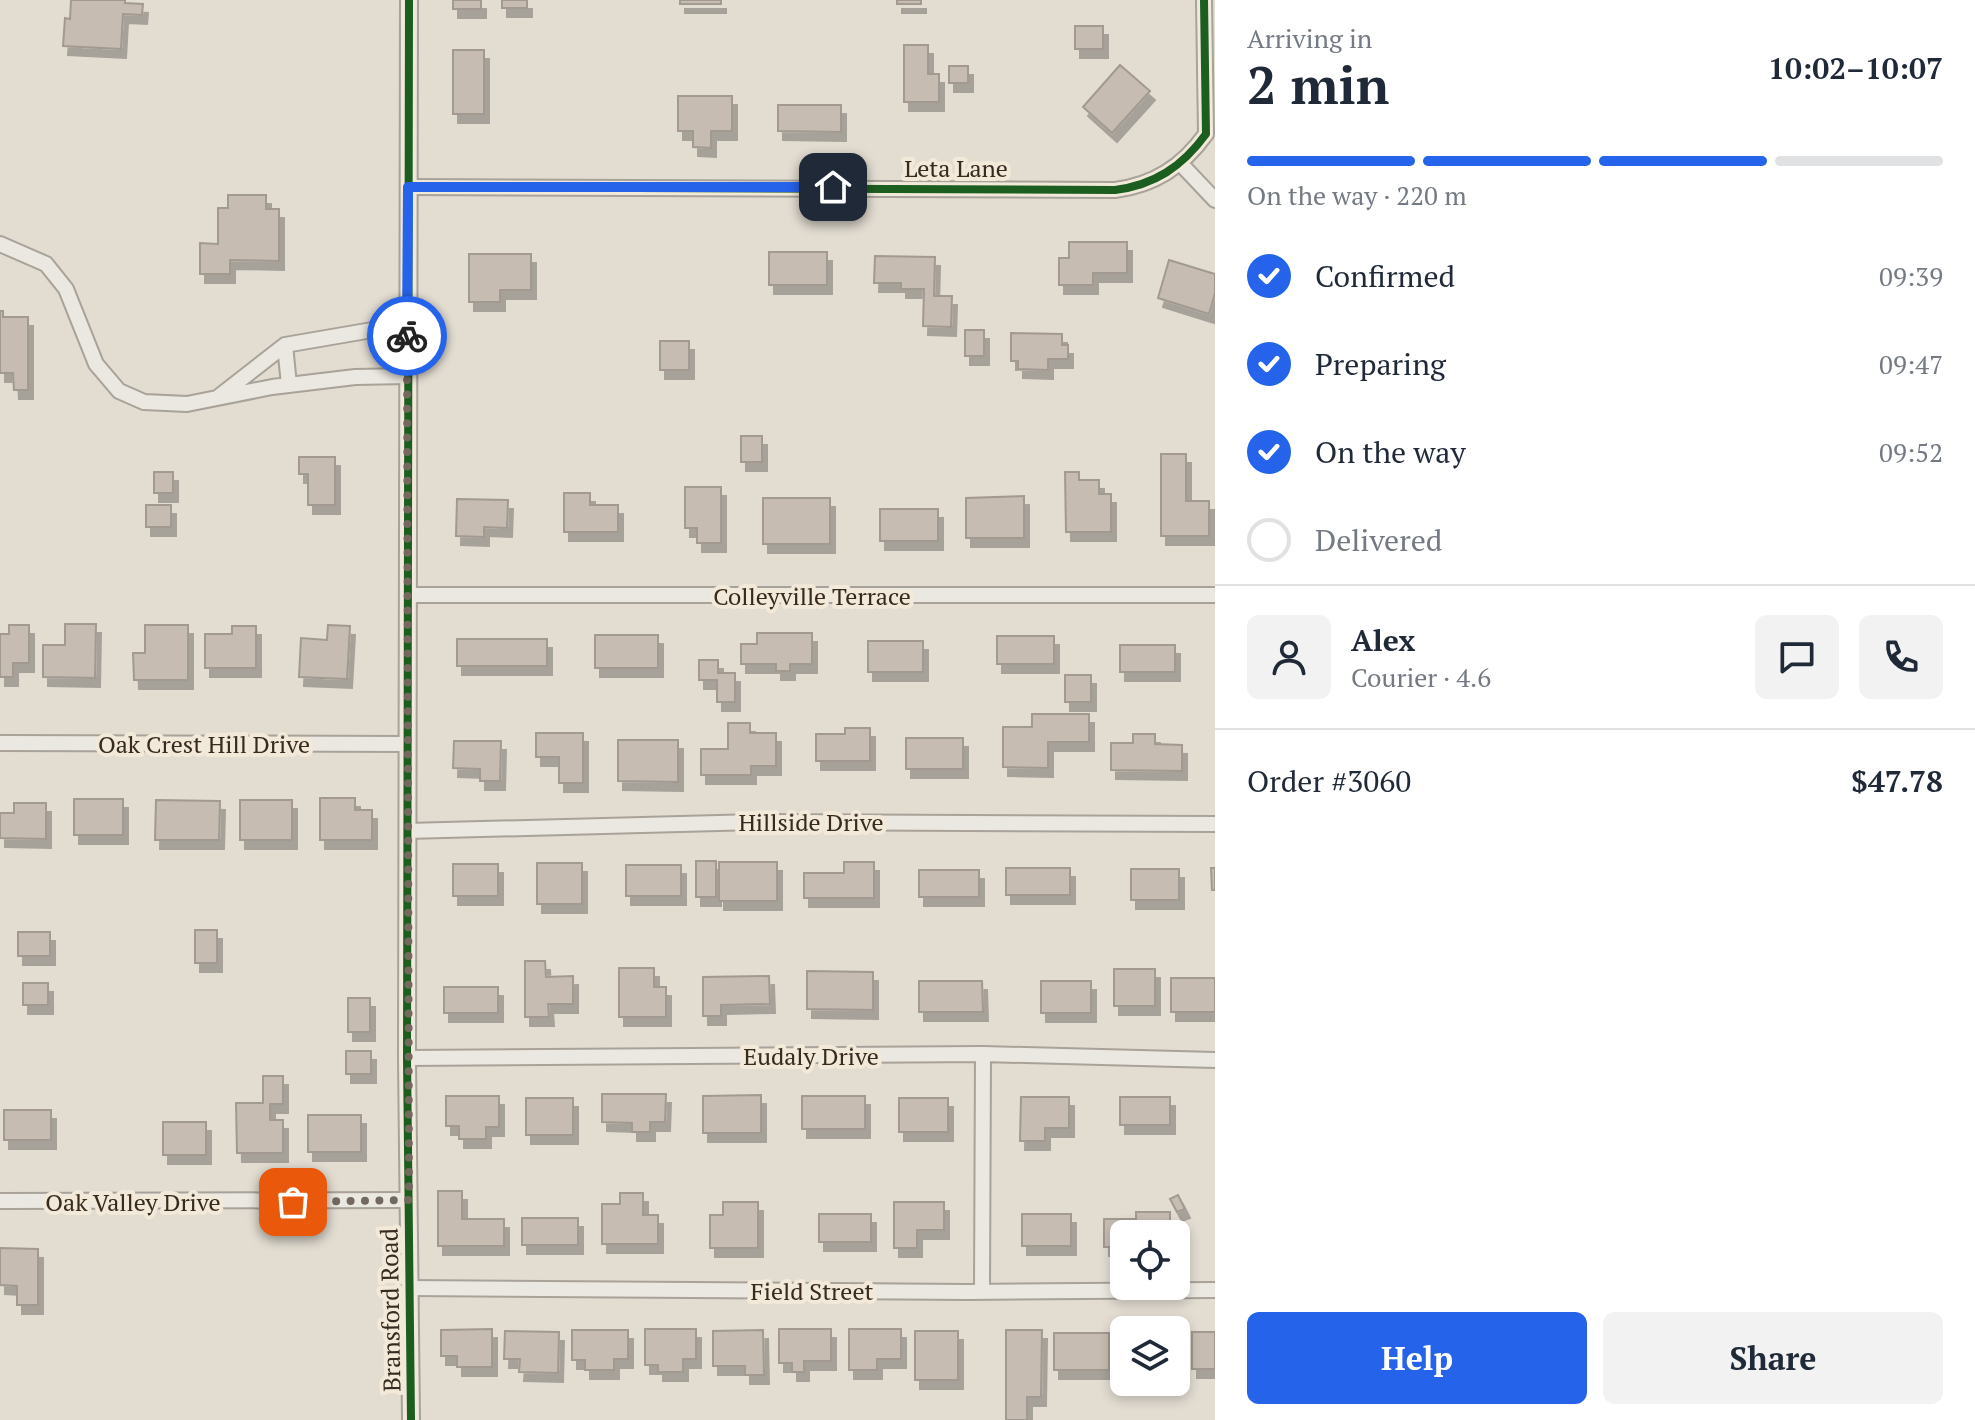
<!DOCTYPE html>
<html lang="en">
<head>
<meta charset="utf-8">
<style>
	body { margin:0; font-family:"PT Serif",serif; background:#f2f2f3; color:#1f2937; height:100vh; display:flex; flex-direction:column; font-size:30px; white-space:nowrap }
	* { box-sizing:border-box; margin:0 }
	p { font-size:26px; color:#747a83 }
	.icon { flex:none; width:44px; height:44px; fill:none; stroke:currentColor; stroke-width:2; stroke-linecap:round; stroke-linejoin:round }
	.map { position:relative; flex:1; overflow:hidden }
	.sheet { display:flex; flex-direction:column; background:#fff; width:760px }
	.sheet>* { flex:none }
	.tools { position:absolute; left:1110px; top:1220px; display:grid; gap:16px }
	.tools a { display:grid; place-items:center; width:80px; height:80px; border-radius:12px; background:#fff; box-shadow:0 4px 12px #0003; font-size:40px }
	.pin { position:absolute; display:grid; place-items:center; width:68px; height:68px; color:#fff; margin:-34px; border-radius:16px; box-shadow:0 4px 12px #0006 }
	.courier { position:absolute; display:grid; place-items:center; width:80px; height:80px; margin:-40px; border:6px solid #2563eb; border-radius:50%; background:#fff; color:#222; box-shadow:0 2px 10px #0007 }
	.headline em { font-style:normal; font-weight:700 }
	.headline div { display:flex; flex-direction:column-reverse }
	.headline { display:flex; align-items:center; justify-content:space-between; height:136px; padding:0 32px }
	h1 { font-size:52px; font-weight:700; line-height:60px }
	.bar { display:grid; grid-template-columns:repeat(4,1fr); gap:12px 8px; align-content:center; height:96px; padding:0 32px }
	.bar i { height:10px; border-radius:6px; background:#e0e1e3 }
	.bar .current { background:#2563eb }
	.bar p { grid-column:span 4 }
	.line { display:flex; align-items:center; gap:20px; padding:0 32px; border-top:2px solid #e0e1e3 }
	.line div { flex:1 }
	.round { display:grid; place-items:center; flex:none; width:84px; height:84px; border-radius:12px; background:#f2f2f3 }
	ol { padding:0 32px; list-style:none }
	li { display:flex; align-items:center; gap:24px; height:88px }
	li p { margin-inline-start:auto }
	li .icon { padding:8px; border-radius:50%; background:#2563eb; color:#fff; stroke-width:4 }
	li:last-child { color:#747a83 }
	li i { width:44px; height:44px; border:4px solid #e0e1e3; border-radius:50% }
	.primary-button { display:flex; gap:16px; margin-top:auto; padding:16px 32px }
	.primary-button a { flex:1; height:92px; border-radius:12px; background:#2563eb; color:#fff; font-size:32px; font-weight:700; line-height:92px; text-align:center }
	.primary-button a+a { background:#f2f2f3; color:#1f2937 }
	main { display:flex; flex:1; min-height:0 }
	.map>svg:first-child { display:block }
</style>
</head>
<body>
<main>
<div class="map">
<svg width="1215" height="1420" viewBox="0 0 1215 1420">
	<defs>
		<filter id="shadow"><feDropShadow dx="5" dy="9" stdDeviation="0" flood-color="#0004"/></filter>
	</defs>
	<rect width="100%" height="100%" fill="#e2dcd1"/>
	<path fill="#c6bcb2" stroke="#a29990" stroke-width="2" filter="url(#shadow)" d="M 71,0 L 125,0 L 125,3 L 143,4 L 142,15 L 123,14 L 121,49 L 63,46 L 65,18 L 70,19 Z
		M 453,0 L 481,0 L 481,9 L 453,9 Z
		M 502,0 L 527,0 L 527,8 L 502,8 Z
		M 680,0 L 721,0 L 721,4 L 680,4 Z
		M 897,0 L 921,0 L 921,4 L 897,4 Z
		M 1075,26 L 1103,26 L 1103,49 L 1075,49 Z
		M 904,45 L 928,45 L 928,74 L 939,74 L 939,102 L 904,102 Z
		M 453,50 L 484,50 L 484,114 L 453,114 Z
		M 1120,65 L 1150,91 L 1112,133 L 1083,107 Z
		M 949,66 L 968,66 L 968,83 L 949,83 Z
		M 678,96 L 732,96 L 732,131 L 711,131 L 711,148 L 693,147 L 693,131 L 678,131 Z
		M 778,105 L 841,105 L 841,132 L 778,131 Z
		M 228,195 L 266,195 L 266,209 L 279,209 L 279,261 L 230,260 L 230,274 L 200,274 L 200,243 L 218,244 L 218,208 L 228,208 Z
		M 1069,242 L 1127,242 L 1127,273 L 1093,273 L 1093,285 L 1059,285 L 1059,258 L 1069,258 Z
		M 769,252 L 827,252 L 827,285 L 769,285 Z
		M 469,254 L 531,254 L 531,290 L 500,290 L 500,302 L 469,302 Z
		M 875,256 L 935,257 L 934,296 L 952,296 L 951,327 L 923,326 L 924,289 L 901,289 L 901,283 L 874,283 Z
		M 1169,260 L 1215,274 L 1215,293 L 1209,314 L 1158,298 Z
		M 0,311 L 3,311 L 3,317 L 28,317 L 28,390 L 14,390 L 13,373 L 0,373 Z
		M 965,330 L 984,330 L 984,356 L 965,356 Z
		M 1011,333 L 1062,334 L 1062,345 L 1068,345 L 1068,359 L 1048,359 L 1048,370 L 1018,369 L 1018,361 L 1011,361 Z
		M 660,341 L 689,341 L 689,370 L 660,370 Z
		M 741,436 L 762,436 L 762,462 L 741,462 Z
		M 1161,454 L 1186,454 L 1186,501 L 1209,501 L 1209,536 L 1161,536 Z
		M 299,457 L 335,457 L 335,505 L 308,505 L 308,474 L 299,474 Z
		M 154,472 L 173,472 L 173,493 L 154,493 Z
		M 1065,472 L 1079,472 L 1079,480 L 1099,480 L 1099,494 L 1111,494 L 1111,532 L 1066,532 Z
		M 685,487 L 721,487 L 721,543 L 697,543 L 697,528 L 685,528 Z
		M 564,493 L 590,493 L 590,505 L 618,505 L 618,532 L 564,532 Z
		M 1024,496 L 1024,538 L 966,538 L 966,498 Z
		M 763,498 L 830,498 L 830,544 L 763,544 Z
		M 457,499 L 508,500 L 507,528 L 484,527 L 484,537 L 456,536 Z
		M 146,505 L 171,505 L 171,527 L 146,527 Z
		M 880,509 L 938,509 L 938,541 L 880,541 Z
		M 65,624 L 96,624 L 95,678 L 43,677 L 43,645 L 65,645 Z
		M 9,625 L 29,625 L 29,663 L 13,663 L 13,677 L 0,677 L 0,634 L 9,634 Z
		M 145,625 L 188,625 L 188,680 L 134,680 L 133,653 L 145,653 Z
		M 328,625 L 350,626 L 347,679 L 299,677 L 301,638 L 327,640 Z
		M 232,626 L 256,626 L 256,668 L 205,668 L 205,634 L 232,634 Z
		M 757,633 L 812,633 L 812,664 L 790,664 L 790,671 L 776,671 L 776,664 L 741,664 L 741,644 L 757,644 Z
		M 595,635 L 658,635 L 658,668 L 595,668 Z
		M 997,636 L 1054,636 L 1054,664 L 997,664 Z
		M 457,639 L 547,639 L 547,666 L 457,666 Z
		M 868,641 L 923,641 L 923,672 L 868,672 Z
		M 1120,645 L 1175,645 L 1175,672 L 1120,672 Z
		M 699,660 L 718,660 L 718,673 L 735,673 L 735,702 L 717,702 L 717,680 L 699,680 Z
		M 1065,675 L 1091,675 L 1091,702 L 1065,702 Z
		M 1032,714 L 1089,714 L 1089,742 L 1048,742 L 1048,768 L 1003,767 L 1003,727 L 1032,727 Z
		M 728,723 L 750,723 L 750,733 L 776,733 L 776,766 L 751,766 L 751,775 L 701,775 L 701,749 L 728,749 Z
		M 845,728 L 870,728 L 870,761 L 816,761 L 816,734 L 845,734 Z
		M 536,733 L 583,733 L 583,783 L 559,783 L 559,757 L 536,757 Z
		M 1133,734 L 1155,734 L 1155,744 L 1182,745 L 1182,771 L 1111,770 L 1111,743 L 1133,743 Z
		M 906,738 L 963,738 L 963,769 L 906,769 Z
		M 618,740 L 678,740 L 678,782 L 618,781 Z
		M 454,741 L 501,741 L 500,781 L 480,781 L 480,769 L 453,768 Z
		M 320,798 L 355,798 L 355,810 L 372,810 L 372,840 L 320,840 Z
		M 74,799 L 123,799 L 123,835 L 74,835 Z
		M 156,800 L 220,801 L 219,840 L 155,840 Z
		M 240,800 L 292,800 L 292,840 L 240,840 Z
		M 14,803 L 46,803 L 46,839 L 0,838 L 0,813 L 14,813 Z
		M 696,861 L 716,861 L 716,897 L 696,897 Z
		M 719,862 L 777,862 L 777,901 L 719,901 Z
		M 844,862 L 874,862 L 874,898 L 804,898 L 804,873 L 844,873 Z
		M 537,863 L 582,863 L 582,904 L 537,904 Z
		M 453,864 L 498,864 L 498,896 L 453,896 Z
		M 626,865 L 681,865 L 681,896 L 626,896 Z
		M 1006,868 L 1070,868 L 1070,895 L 1006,895 Z
		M 1211,868 L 1215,868 L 1215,890 L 1212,890 Z
		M 1131,869 L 1179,869 L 1179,900 L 1131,900 Z
		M 919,870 L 979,870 L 979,897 L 919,897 Z
		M 195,930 L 217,930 L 217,963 L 195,963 Z
		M 18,932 L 50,932 L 50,956 L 18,956 Z
		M 525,961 L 545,961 L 546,977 L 573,976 L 573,1004 L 548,1004 L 549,1017 L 525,1017 Z
		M 619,968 L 654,968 L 654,987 L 666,987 L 666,1017 L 619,1017 Z
		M 1114,969 L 1155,969 L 1155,1006 L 1114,1006 Z
		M 807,971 L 873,972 L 873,1010 L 807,1009 Z
		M 769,976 L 770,1004 L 721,1005 L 721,1016 L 703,1016 L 703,977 Z
		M 1171,978 L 1215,978 L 1215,1012 L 1171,1012 Z
		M 919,981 L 982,981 L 983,1012 L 919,1012 Z
		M 1041,981 L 1091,981 L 1091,1013 L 1041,1013 Z
		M 23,983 L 48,983 L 48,1005 L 23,1005 Z
		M 444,987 L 498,987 L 498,1013 L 444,1013 Z
		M 348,998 L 370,998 L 370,1032 L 348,1032 Z
		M 346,1051 L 371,1051 L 371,1074 L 346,1074 Z
		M 263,1076 L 283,1076 L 283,1104 L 270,1104 L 270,1120 L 283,1120 L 283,1153 L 237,1153 L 236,1103 L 263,1103 Z
		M 602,1094 L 666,1094 L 665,1122 L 650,1122 L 650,1132 L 632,1132 L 632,1123 L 602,1122 Z
		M 761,1095 L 761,1133 L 703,1133 L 703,1096 Z
		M 446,1096 L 499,1096 L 499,1127 L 486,1127 L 486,1139 L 459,1139 L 459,1126 L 446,1126 Z
		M 802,1096 L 865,1096 L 865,1129 L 802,1129 Z
		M 1021,1097 L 1069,1097 L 1069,1128 L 1045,1128 L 1045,1141 L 1020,1141 Z
		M 1120,1097 L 1170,1097 L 1170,1125 L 1120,1125 Z
		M 526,1098 L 573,1098 L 573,1135 L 526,1135 Z
		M 899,1098 L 948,1098 L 948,1132 L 899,1132 Z
		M 4,1110 L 51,1110 L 51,1140 L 4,1140 Z
		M 308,1115 L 361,1115 L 361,1152 L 308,1152 Z
		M 163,1122 L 206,1122 L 206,1155 L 163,1155 Z
		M 438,1191 L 462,1191 L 462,1219 L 504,1219 L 504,1246 L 438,1246 Z
		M 620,1193 L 643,1193 L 643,1215 L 658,1215 L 658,1244 L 602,1244 L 602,1204 L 620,1204 Z
		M 1178,1195 L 1185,1209 L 1177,1212 L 1170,1199 Z
		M 723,1202 L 758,1202 L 758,1248 L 710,1248 L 710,1215 L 723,1215 Z
		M 894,1202 L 944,1202 L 944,1230 L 917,1230 L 917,1248 L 894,1248 Z
		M 1136,1212 L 1170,1212 L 1170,1234 L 1124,1234 L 1124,1247 L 1104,1247 L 1104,1219 L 1136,1219 Z
		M 819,1214 L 871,1214 L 871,1242 L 819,1242 Z
		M 1022,1214 L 1071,1214 L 1071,1246 L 1022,1246 Z
		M 522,1218 L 578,1218 L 578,1245 L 522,1245 Z
		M 0,1248 L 38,1249 L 38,1305 L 17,1305 L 17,1286 L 0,1285 Z
		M 492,1329 L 492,1367 L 457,1367 L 457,1356 L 441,1356 L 441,1330 Z
		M 645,1329 L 696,1329 L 696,1359 L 683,1359 L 683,1372 L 658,1372 L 658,1365 L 645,1365 Z
		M 779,1329 L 831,1329 L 831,1361 L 804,1361 L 804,1372 L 792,1372 L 792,1363 L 779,1363 Z
		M 849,1329 L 901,1329 L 901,1359 L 877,1359 L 877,1370 L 849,1370 Z
		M 572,1330 L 628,1330 L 628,1359 L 614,1359 L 614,1370 L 585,1370 L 585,1360 L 572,1360 Z
		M 763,1330 L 764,1375 L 745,1375 L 745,1366 L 713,1366 L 713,1331 Z
		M 1006,1330 L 1042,1330 L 1041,1397 L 1027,1397 L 1027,1420 L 1006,1420 Z
		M 505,1331 L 559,1332 L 558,1373 L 519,1372 L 520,1359 L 504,1359 Z
		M 915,1331 L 958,1331 L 958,1380 L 915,1380 Z
		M 1192,1332 L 1215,1332 L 1215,1369 L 1192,1369 Z
		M 1054,1333 L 1109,1333 L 1109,1370 L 1054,1370 Z"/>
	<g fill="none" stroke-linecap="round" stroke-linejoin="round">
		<defs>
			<path id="minor" d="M 1180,163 L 1215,200
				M 408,187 L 1115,190 C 1154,185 1182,167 1206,134 L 1204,0
				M 0,244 L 46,264 L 66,289 L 96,364 L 119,391 L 144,402 L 187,404 L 272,387 L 355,377 L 407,376
				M 285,345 L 289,385
				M 217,398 L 285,345 L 407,324
				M 409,595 L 1215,595
				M 0,743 L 408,744
				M 407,831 L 757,822 L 1215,824
				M 407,1058 L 983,1054 L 1215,1060
				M 0,1201 L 409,1200
				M 410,1288 L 968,1292 L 1215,1290
				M 982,1291 L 983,1054"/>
			<path id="tertiary" d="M 409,0 L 407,1058 L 411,1420"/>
		</defs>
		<use href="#minor" stroke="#a8a299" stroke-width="18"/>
		<use href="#tertiary" stroke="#a8a299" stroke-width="20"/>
		<use href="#minor" stroke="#ebe8e1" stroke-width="14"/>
		<use href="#tertiary" stroke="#ebe8e1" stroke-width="16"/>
		<defs>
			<path id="cycleway" d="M 409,0 L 407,1058 L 411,1420
				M 408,187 L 1115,190 C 1154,185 1182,167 1206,134 L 1204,0"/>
		</defs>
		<use href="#cycleway" stroke="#f2e9d8" stroke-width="13"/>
		<use href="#cycleway" stroke="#1b5e20" stroke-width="8"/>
	</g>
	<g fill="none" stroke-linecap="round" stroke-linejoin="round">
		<path stroke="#73695f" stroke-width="8" stroke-dasharray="0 14.4" d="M 293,1202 L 409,1200 L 407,336"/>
		<path stroke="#2563eb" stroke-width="10" d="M 407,336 L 408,187 L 833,187"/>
	</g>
	<g text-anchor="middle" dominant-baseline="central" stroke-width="8" stroke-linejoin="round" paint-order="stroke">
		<g font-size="24" fill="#372b21" stroke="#f2e9d8">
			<text x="956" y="168">Leta Lane</text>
			<text x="812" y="596">Colleyville Terrace</text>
			<text x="204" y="744">Oak Crest Hill Drive</text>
			<text x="811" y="822">Hillside Drive</text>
			<text x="811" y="1056">Eudaly Drive</text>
			<text x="133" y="1202">Oak Valley Drive</text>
			<text x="812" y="1291">Field Street</text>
			<text transform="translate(390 1310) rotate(-91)">Bransford Road</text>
		</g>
	</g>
</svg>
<div class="tools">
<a><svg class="icon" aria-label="locate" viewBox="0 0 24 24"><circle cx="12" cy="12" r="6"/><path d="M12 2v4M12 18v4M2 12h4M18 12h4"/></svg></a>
<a><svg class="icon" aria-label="layers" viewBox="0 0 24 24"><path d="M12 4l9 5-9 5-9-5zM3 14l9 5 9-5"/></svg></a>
</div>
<div class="pin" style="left:293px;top:1202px;background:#ea580c"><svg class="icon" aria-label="bag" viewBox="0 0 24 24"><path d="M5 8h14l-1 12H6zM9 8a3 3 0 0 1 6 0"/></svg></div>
<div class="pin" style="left:833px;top:187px;background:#1f2937"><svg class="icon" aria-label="home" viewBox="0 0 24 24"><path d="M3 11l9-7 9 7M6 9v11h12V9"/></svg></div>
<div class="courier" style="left:407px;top:336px"><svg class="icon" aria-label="bike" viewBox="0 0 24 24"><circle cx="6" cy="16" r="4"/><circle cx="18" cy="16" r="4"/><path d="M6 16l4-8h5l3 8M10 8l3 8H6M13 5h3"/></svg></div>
</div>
<section class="sheet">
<div class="headline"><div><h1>2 min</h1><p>Arriving in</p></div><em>10:02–10:07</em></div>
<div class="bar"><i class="current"></i><i class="current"></i><i class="current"></i><i></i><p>On the way · 220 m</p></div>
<ol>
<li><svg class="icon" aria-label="check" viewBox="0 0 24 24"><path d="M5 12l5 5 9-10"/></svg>Confirmed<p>09:39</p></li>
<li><svg class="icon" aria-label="check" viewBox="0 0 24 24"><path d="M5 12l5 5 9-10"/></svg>Preparing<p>09:47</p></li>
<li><svg class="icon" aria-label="check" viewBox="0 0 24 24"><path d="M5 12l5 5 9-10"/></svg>On the way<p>09:52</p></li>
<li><i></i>Delivered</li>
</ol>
<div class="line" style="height:144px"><a class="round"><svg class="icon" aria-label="person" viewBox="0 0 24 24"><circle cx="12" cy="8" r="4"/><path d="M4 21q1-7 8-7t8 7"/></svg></a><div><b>Alex</b><p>Courier · 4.6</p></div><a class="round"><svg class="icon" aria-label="chat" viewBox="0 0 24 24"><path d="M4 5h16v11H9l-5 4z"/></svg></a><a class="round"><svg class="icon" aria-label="phone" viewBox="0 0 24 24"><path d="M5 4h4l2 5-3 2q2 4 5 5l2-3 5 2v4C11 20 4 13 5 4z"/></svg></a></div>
<div class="line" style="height:104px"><div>Order #3060</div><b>$47.78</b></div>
<div class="primary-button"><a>Help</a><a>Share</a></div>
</section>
</main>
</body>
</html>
